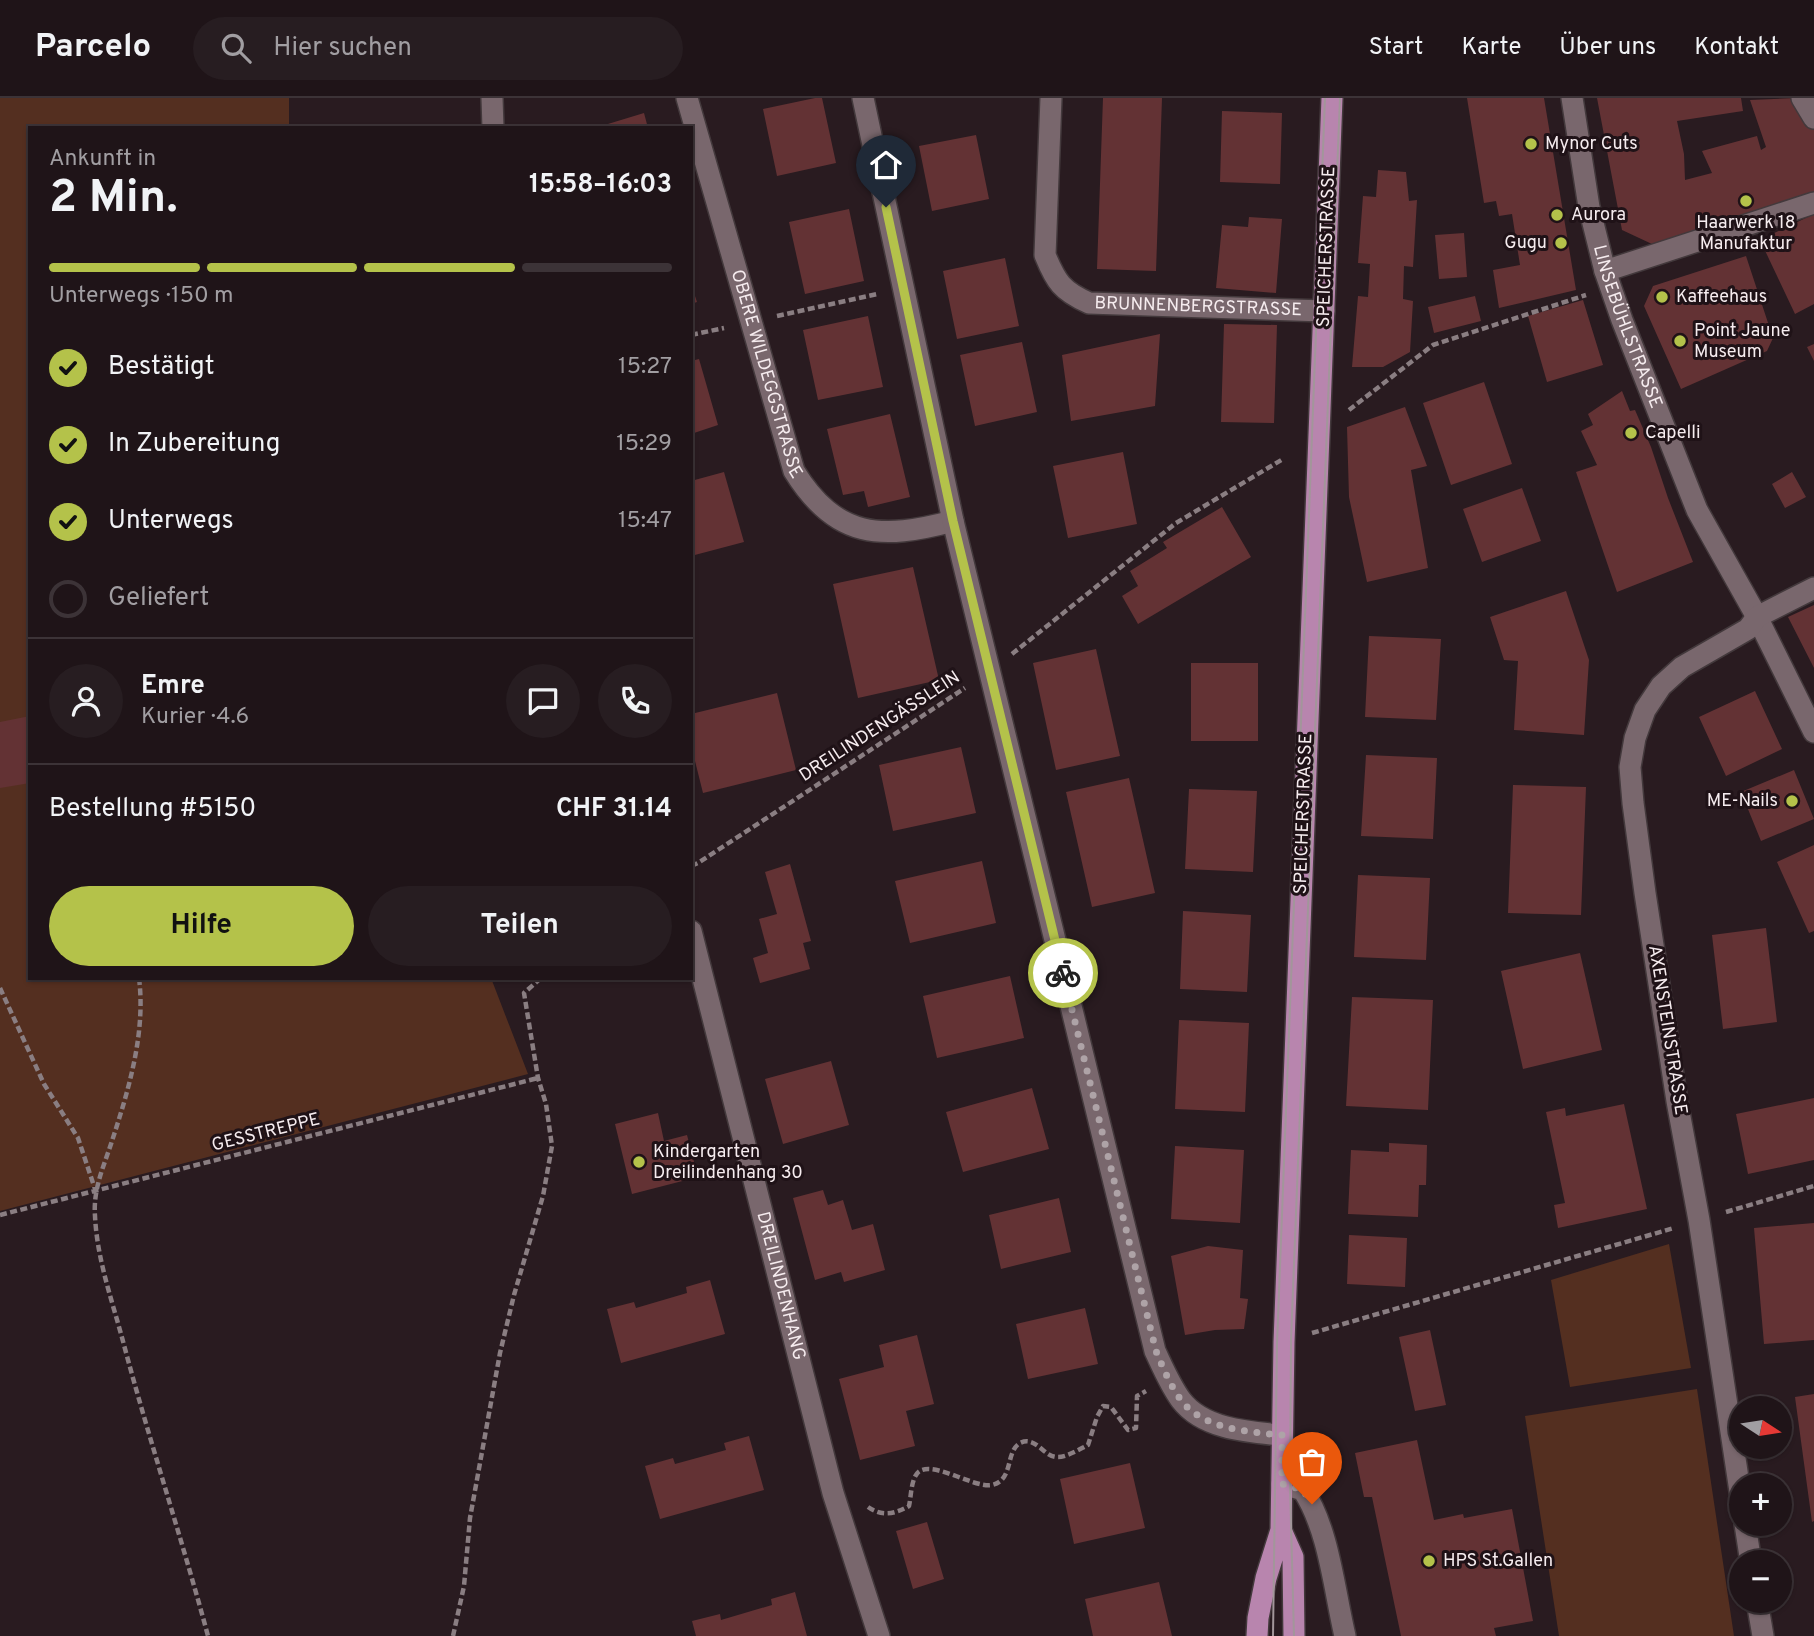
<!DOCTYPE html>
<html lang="de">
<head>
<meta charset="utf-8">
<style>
	body { margin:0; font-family:Overpass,sans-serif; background:#271d21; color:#f1f3f6; height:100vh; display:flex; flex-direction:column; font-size:26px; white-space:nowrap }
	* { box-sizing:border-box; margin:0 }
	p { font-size:23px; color:#a19ea2 }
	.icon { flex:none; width:38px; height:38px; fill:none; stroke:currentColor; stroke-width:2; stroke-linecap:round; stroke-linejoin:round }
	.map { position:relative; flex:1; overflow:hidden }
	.sheet { position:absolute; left:28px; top:28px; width:665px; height:854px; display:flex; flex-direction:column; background:#1f1418; border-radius:0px; box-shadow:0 2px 5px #0004,0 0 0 2px #3c3337 }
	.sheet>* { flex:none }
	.needle { width:46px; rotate:102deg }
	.buttons { position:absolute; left:1729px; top:1298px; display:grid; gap:14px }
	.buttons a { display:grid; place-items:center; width:63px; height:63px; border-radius:50%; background:#1f1418; box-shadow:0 2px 5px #0004,0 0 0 2px #3c3337; font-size:35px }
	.pin { position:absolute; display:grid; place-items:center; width:60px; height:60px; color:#fff; margin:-72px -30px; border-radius:50% 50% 50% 0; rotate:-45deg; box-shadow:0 0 7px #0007 }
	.pin .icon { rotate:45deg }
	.courier { position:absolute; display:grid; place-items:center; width:70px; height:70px; margin:-35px; border:5px solid #b4c24a; border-radius:50%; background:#fff; color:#222; box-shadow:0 2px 9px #0007 }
	.overview em { font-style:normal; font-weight:700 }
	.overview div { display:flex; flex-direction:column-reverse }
	.overview { display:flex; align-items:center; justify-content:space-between; height:119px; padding:0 21px }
	h1 { font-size:46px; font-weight:700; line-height:52px }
	.bar { display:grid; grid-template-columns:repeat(4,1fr); gap:10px 7px; align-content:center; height:84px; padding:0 21px }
	.bar i { height:9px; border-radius:5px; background:#3c3337 }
	.bar .current { background:#b4c24a }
	.bar p { grid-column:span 4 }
	.line { display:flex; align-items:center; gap:18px; padding:0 21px; border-top:2px solid #3c3337 }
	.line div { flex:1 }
	.round { display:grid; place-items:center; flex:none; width:74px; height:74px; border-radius:37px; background:#271d21 }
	ol { padding:0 21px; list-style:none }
	li { display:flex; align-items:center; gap:21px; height:77px }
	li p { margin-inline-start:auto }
	li .icon { padding:7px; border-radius:50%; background:#b4c24a; color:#111; stroke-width:4 }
	li:last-child { color:#a19ea2 }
	li i { width:38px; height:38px; border:4px solid #3c3337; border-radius:50% }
	.primary-button { display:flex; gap:14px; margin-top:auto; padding:14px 21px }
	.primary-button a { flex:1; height:80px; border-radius:42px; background:#b4c24a; color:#111; font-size:28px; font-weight:700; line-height:80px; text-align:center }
	.primary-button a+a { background:#271d21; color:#f1f3f6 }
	header { display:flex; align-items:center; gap:42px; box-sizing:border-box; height:98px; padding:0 35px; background:#1f1418; border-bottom:2px solid #3c3337 }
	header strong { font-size:33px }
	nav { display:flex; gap:38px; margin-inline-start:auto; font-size:24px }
	.search { width:490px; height:63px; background:#271d21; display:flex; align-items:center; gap:18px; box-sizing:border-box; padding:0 24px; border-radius:38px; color:#a19ea2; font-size:26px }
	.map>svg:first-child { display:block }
</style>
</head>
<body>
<header>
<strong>Parcelo</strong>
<div class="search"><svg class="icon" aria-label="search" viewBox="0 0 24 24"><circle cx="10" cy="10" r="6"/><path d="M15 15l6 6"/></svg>Hier suchen</div>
<nav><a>Start</a><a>Karte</a><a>Über uns</a><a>Kontakt</a></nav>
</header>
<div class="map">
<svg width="1814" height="1538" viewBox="0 0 1814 1538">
	<rect width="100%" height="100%" fill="#291b20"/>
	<path fill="#542f20" d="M 0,0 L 289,0 L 289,30 L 30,30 L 30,880 L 491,880 L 528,976 L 0,1113 Z
		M 1669,1146 L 1691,1270 L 1570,1289 L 1551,1182 Z
		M 1697,1291 L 1734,1538 L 1559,1538 L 1525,1318 Z"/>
	<path fill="#633234" d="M 815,0 L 822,0 L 836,65 L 777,78 L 763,11 Z
		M 1103,0 L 1162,0 L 1156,173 L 1097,171 Z
		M 1467,0 L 1544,0 L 1576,192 L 1499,210 L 1493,172 L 1520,167 L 1512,116 L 1499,118 L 1496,103 L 1484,105 Z
		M 1597,0 L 1741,0 L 1743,13 L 1677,23 L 1684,56 L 1685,82 L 1712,75 L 1702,53 L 1757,38 L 1761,52 L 1766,49 L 1750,2 L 1796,0 L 1814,31 L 1814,96 L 1686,138 L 1652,146 L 1622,132 Z
		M 1222,13 L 1282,15 L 1280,86 L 1220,84 Z
		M 644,15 L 648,30 L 598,30 L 598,29 Z
		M 976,37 L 989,101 L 932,113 L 919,48 Z
		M 1378,72 L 1406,74 L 1409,103 L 1417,102 L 1413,169 L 1404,168 L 1403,201 L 1413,203 L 1410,254 L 1383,269 L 1352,269 L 1358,198 L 1368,199 L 1370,166 L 1358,165 L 1363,98 L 1376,99 Z
		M 849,111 L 864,183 L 805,196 L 789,124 Z
		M 1814,116 L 1814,206 L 1795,216 L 1760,142 Z
		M 1249,119 L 1282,121 L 1276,195 L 1216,190 L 1222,127 L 1248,129 Z
		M 1464,135 L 1467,179 L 1439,181 L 1435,137 Z
		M 1746,158 L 1773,240 L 1767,253 L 1681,291 L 1644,208 L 1653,188 Z
		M 1005,160 L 1019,228 L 957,241 L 943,173 Z
		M 691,186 L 697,204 L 691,206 Z
		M 1475,198 L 1481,223 L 1434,235 L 1428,209 Z
		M 1583,202 L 1603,267 L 1547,284 L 1528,218 Z
		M 868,218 L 883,289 L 818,302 L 803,232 Z
		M 1224,226 L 1277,227 L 1274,325 L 1221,324 Z
		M 1160,236 L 1155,308 L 1071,323 L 1062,257 Z
		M 1022,244 L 1037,314 L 975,328 L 960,257 Z
		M 1814,246 L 1814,263 L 1807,249 Z
		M 699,261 L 718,327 L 691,336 L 691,263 Z
		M 1484,284 L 1512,366 L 1451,387 L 1423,305 Z
		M 1622,293 L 1630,313 L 1635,312 L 1651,349 L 1668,400 L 1693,464 L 1617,494 L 1576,374 L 1597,367 L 1581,333 L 1593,327 L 1588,316 Z
		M 1405,309 L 1427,368 L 1411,372 L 1428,470 L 1367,484 L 1349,399 L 1347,329 Z
		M 890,316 L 910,399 L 868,409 L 864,393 L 843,397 L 827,331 Z
		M 1123,354 L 1137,426 L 1068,440 L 1053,368 Z
		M 724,374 L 744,444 L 691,458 L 691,383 Z
		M 1792,374 L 1806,399 L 1785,410 L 1772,386 Z
		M 1522,390 L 1541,443 L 1482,464 L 1463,411 Z
		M 1222,409 L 1251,459 L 1138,526 L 1122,498 L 1138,488 L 1130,473 L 1167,450 L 1163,444 Z
		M 913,469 L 939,582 L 858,600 L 833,486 Z
		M 1566,493 L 1589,562 L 1584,637 L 1514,632 L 1518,563 L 1504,562 L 1490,519 Z
		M 1814,507 L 1814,570 L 1788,519 Z
		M 1369,538 L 1441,541 L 1436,622 L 1365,619 Z
		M 1096,551 L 1120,658 L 1056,672 L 1033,565 Z
		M 1191,565 L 1258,565 L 1258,643 L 1191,643 Z
		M 1755,593 L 1782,651 L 1726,678 L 1699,619 Z
		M 777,595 L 796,672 L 703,695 L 691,647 L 691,616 Z
		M 30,618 L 30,685 L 0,690 L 0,624 Z
		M 961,649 L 976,715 L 893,733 L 879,667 Z
		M 1366,657 L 1437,660 L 1433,741 L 1361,738 Z
		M 1794,672 L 1814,721 L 1761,743 L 1741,694 Z
		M 1129,680 L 1155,795 L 1092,809 L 1066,694 Z
		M 1513,687 L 1586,689 L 1581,817 L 1508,815 Z
		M 1189,691 L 1257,693 L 1253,774 L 1185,771 Z
		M 1814,747 L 1814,833 L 1809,835 L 1777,764 Z
		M 982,763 L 996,825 L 910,845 L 895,783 Z
		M 790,766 L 811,843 L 803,845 L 810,871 L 760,885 L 753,860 L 768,855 L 759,821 L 777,816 L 765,774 Z
		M 1358,777 L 1430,780 L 1426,862 L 1354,859 Z
		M 1183,813 L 1251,817 L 1247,894 L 1180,891 Z
		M 1766,830 L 1777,924 L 1723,931 L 1712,837 Z
		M 1580,855 L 1602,952 L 1523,971 L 1501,873 Z
		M 1010,878 L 1024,940 L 937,960 L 923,898 Z
		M 1352,899 L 1433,902 L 1428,1012 L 1346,1008 Z
		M 1179,922 L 1249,925 L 1245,1014 L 1175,1011 Z
		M 831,963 L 849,1027 L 783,1046 L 765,981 Z
		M 1032,990 L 1049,1051 L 963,1074 L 946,1014 Z
		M 1814,1000 L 1814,1062 L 1748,1076 L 1736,1016 Z
		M 1624,1006 L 1647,1111 L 1558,1130 L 1554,1107 L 1565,1105 L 1546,1014 L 1565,1010 L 1566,1018 Z
		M 658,1015 L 664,1043 L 687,1037 L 698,1079 L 632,1096 L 615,1026 Z
		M 1389,1045 L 1427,1047 L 1426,1087 L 1419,1087 L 1418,1119 L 1348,1116 L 1351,1052 L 1389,1054 Z
		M 1175,1048 L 1244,1052 L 1240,1125 L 1171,1121 Z
		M 823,1092 L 828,1107 L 843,1102 L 852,1132 L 873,1126 L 885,1172 L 844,1184 L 841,1174 L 815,1182 L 793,1100 Z
		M 1059,1100 L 1071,1154 L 1001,1171 L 989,1117 Z
		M 1814,1125 L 1814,1242 L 1764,1246 L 1754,1130 Z
		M 1349,1137 L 1407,1140 L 1405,1189 L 1347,1186 Z
		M 1208,1148 L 1243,1152 L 1240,1200 L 1248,1201 L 1244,1231 L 1215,1232 L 1185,1237 L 1171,1158 Z
		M 710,1182 L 725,1236 L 621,1265 L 607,1211 L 634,1204 L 636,1210 L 687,1195 L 686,1189 Z
		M 1085,1210 L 1098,1266 L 1028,1281 L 1016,1226 Z
		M 1430,1232 L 1446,1307 L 1415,1313 L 1399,1239 Z
		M 917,1237 L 934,1306 L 906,1313 L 915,1348 L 860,1362 L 839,1281 L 884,1269 L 879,1247 Z
		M 1814,1296 L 1814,1423 L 1812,1424 L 1795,1299 Z
		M 749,1338 L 764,1392 L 660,1421 L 645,1368 L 673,1360 L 675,1366 L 726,1352 L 724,1345 Z
		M 1417,1342 L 1434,1422 L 1463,1416 L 1464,1420 L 1512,1411 L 1533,1523 L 1494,1530 L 1496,1538 L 1401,1538 L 1372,1399 L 1364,1399 L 1355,1355 Z
		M 1130,1365 L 1145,1430 L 1074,1446 L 1060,1381 Z
		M 927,1424 L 944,1481 L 913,1491 L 896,1433 Z
		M 1159,1484 L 1172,1538 L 1093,1538 L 1085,1501 Z
		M 795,1494 L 807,1538 L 696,1538 L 692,1523 L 720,1516 L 721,1522 L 772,1507 L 771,1501 Z"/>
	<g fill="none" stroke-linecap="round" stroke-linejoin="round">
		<defs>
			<g id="minor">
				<path d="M 492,0 L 493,30"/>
				<path id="s1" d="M 687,0 L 794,373 C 836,441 881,442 953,423"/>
				<path d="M 863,0 L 953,423 L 1155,1253 C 1163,1270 1170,1287 1181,1302 C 1203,1331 1248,1334 1281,1337"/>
				<path id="s2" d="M 1051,0 L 1045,157 C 1056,184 1062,193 1089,205 L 1324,213"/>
				<path id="s3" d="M 1572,0 L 1589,109 L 1605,173 L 1622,222 L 1697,412 L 1757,519 L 1814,634"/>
				<path d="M 1802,0 L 1814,20"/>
				<path d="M 1605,173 L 1814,105"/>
				<path id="s4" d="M 691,833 L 833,1395 L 879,1538"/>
				<path d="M 1282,1386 L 1303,1392 C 1329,1432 1334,1491 1345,1538"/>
				<path d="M 1741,1400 L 1699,1122 L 1677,1003 L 1645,795 L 1633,705 L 1630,669 L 1635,640 L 1645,612 L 1661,588 L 1682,569 L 1748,531 L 1757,519 L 1814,490"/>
				<path d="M 1745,1426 L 1751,1465"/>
				<path d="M 1757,1503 L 1763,1538"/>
			</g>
			<path id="major" d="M 1281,1432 L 1293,1459 L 1294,1538
				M 1257,1538 L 1258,1520 L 1266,1480 L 1281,1432 L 1284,1244 L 1332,0"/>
		</defs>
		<use href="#minor" stroke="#43393c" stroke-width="24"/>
		<use href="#major" stroke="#43393c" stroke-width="24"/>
		<path stroke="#8a7e82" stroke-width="4.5" stroke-dasharray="7 3.5" stroke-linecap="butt" d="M 777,218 L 877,196
			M 691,237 L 724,230
			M 1349,312 L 1433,247 L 1586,197
			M 1012,556 L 1176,425 L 1283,361
			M 691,768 L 698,765 L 965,590
			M 139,880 C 146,936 128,994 111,1046 C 103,1070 93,1092 95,1118 C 97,1162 113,1205 124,1247 C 150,1345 182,1441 208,1538
			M 0,890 L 44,986 L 78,1040 L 95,1091
			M 1726,1114 L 1814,1088
			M 0,1117 L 538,980
			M 1312,1235 L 1674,1130
			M 868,1409 C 882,1419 895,1416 909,1408 C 911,1399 911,1385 916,1377 C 927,1358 974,1391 992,1387 C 1014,1382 1005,1354 1020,1345 C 1036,1337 1044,1360 1058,1359 C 1067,1359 1080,1351 1088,1347 L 1097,1319 L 1103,1308 L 1111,1309 L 1128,1332 L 1136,1330 L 1137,1298 L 1146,1293
			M 453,1538 L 464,1488 L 470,1420 L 500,1255 L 514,1197 L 543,1098 L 552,1048 L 546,1006 L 538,980 L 524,895 L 541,880"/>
		<use href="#minor" stroke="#79676d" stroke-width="21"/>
		<use href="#major" stroke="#b885ae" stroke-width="21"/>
		<path stroke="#a2969a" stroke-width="2" d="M 1273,1538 L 1277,1246 L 1325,0
			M 1294,1538 L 1290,1388 L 1291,1242 L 1340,0"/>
	</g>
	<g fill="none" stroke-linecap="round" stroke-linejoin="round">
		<path stroke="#aea3a7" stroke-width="7" stroke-dasharray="0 12.6" d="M 1063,875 L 1156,1253 C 1163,1270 1170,1287 1181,1302 C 1203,1331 1248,1334 1282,1337 L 1282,1386 L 1303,1392 L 1312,1406"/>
		<path stroke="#b4c24a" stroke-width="9" d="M 886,109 L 953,423 L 1063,875"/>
	</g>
	<g fill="#b4c24a" stroke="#1f1217" stroke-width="2.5">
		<circle cx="1531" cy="46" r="7"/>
		<circle cx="1746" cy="103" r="7"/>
		<circle cx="1557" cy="117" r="7"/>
		<circle cx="1561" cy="145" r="7"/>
		<circle cx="1662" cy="199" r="7"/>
		<circle cx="1680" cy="243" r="7"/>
		<circle cx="1631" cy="335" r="7"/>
		<circle cx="1792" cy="703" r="7"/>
		<circle cx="639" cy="1064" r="7"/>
		<circle cx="1429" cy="1463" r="7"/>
	</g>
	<g text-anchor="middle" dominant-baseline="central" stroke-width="6" stroke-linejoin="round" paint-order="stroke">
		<g font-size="18" fill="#f6ecef" stroke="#1f1217" text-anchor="start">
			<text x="1545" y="46">Mynor Cuts</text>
			<text x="1571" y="117">Aurora</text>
			<text x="1746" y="125" text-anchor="middle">Haarwerk 18<tspan x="1746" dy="21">Manufaktur</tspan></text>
			<text x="1547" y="145" text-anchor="end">Gugu</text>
			<text x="1676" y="199">Kaffeehaus</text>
			<text x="1694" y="233">Point Jaune<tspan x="1694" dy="21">Museum</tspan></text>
			<text x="1645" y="335">Capelli</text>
			<text x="1778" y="703" text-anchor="end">ME-Nails</text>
			<text x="653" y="1054">Kindergarten<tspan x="653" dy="21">Dreilindenhang 30</tspan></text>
			<text x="1443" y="1463">HPS St.Gallen</text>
		</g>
		<g font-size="18" fill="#f6ecef" stroke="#1f1217">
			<text transform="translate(1327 149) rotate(-88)">SPEICHERSTRASSE</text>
			<text stroke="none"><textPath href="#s2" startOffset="334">BRUNNENBERGSTRASSE</textPath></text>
			<text stroke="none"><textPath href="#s3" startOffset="236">LINSEBÜHLSTRASSE</textPath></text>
			<text stroke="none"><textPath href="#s1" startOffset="287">OBERE WILDEGGSTRASSE</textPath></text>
			<text transform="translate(880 629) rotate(-33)">DREILINDENGÄSSLEIN</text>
			<text transform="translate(1304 716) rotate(-88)">SPEICHERSTRASSE</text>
			<text transform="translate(1667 932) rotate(81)">AXENSTEINSTRASSE</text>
			<text transform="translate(266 1035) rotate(-14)">GESSTREPPE</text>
			<text stroke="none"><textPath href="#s4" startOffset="366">DREILINDENHANG</textPath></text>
		</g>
	</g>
</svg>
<div class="buttons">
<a><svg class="needle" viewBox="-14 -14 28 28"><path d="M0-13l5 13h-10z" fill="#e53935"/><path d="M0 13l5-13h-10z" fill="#a19ea2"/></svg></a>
<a>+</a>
<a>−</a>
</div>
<div class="pin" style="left:1312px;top:1406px;background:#ea580c"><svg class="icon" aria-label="bag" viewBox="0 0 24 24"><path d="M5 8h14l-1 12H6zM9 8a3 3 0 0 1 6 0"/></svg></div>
<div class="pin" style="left:886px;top:109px;background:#1f2937"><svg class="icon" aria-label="home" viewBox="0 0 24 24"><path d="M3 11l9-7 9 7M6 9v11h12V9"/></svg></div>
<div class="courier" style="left:1063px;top:875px"><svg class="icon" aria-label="bike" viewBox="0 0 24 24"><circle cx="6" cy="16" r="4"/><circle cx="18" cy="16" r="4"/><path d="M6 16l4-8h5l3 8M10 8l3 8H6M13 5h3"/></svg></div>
<section class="sheet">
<div class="overview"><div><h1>2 Min.</h1><p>Ankunft in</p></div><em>15:58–16:03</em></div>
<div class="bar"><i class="current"></i><i class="current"></i><i class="current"></i><i></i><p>Unterwegs · 150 m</p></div>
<ol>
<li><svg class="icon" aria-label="check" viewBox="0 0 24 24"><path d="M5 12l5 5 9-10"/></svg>Bestätigt<p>15:27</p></li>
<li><svg class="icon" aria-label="check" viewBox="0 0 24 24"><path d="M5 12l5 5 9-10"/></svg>In Zubereitung<p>15:29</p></li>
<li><svg class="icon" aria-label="check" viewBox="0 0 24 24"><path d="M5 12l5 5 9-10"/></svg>Unterwegs<p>15:47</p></li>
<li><i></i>Geliefert</li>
</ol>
<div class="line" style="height:126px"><a class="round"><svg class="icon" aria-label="person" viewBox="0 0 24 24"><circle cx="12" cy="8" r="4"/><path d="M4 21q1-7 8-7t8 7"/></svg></a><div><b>Emre</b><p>Kurier · 4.6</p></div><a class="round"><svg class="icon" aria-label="chat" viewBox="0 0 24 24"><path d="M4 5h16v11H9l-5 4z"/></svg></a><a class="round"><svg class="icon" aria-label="phone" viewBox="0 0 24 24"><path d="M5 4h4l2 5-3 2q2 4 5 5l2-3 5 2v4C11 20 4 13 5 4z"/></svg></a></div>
<div class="line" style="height:91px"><div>Bestellung #5150</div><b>CHF 31.14</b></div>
<div class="primary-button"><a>Hilfe</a><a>Teilen</a></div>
</section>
</div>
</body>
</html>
